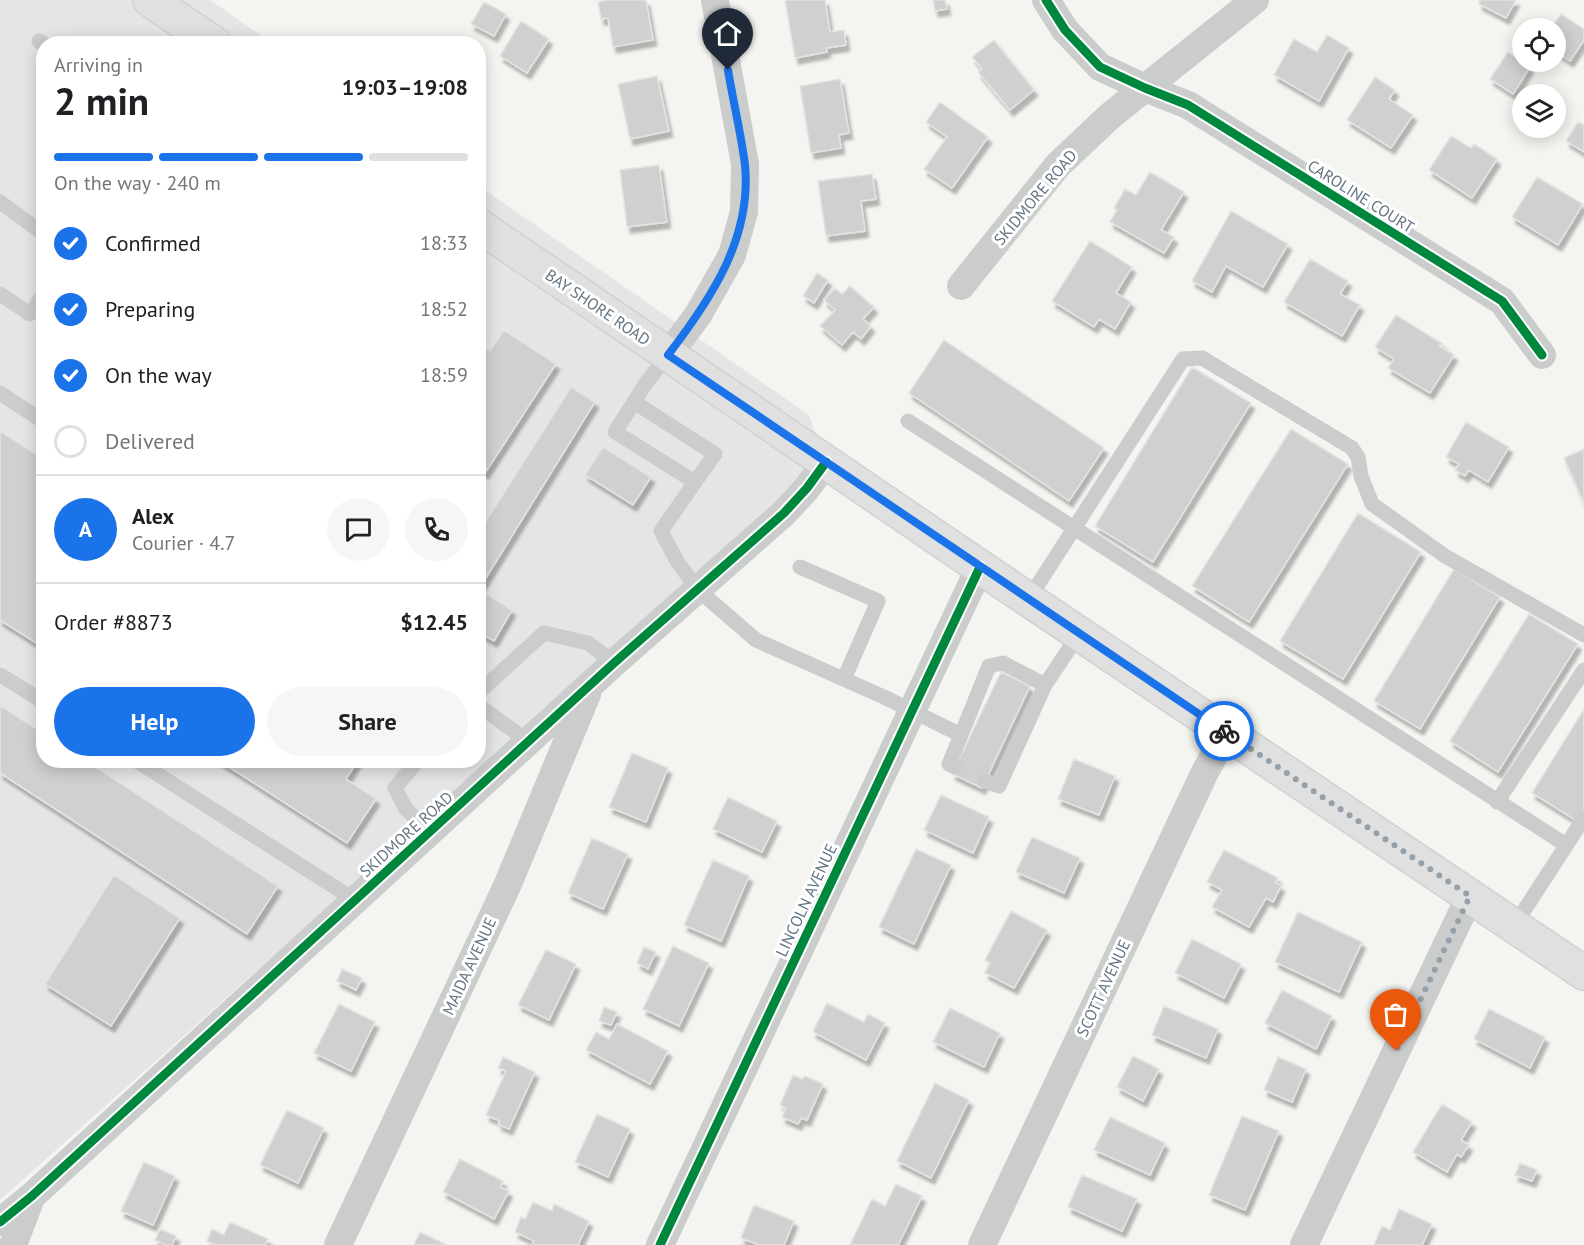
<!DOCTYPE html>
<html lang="en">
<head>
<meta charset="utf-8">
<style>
	body { margin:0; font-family:"PT Sans",sans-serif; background:#f6f6f6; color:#202124; height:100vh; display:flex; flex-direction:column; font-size:22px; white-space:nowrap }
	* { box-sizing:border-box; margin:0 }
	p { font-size:20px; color:#757577 }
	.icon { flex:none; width:33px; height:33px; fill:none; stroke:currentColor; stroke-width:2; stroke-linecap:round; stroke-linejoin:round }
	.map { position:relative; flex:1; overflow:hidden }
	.drawer { position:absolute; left:36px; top:36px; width:450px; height:732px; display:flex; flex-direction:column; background:#fff; border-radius:24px; box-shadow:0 3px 15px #0003 }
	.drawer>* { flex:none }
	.fabs { position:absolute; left:1512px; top:18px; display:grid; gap:12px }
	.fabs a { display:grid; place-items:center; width:54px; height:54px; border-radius:50%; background:#fff; box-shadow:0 3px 15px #0003; font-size:30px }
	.pin { position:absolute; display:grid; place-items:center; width:51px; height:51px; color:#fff; margin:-62px -26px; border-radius:50% 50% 50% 0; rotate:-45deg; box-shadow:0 0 6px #0007 }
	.pin .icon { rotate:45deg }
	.courier { position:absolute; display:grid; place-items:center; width:60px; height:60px; margin:-30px; border:4px solid #1a73e8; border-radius:50%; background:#fff; color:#222; box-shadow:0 2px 8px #0007 }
	.summary em { font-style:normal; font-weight:700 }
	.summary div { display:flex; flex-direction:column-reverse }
	.summary { display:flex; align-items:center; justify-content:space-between; height:102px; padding:0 18px }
	h1 { font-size:39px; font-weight:700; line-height:45px }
	.bar { display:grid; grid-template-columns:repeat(4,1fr); gap:9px 6px; align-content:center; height:72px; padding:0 18px }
	.bar i { height:8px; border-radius:4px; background:#e0e0e0 }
	.bar .active { background:#1a73e8 }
	.bar p { grid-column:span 4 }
	.line { display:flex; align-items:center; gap:15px; padding:0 18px; border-top:2px solid #e0e0e0 }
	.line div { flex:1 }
	.round { display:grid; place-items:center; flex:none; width:63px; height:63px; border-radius:32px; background:#f6f6f6 }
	ol { padding:0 18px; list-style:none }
	li { display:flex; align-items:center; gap:18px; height:66px }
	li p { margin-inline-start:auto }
	li .icon { padding:6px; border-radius:50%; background:#1a73e8; color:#fff; stroke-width:4 }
	li:last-child { color:#757577 }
	li i { width:33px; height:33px; border:3px solid #e0e0e0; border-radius:50% }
	.cta { display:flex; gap:12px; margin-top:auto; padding:12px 18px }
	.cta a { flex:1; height:69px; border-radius:36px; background:#1a73e8; color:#fff; font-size:24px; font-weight:700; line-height:69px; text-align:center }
	.cta a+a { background:#f6f6f6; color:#202124 }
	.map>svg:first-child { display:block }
</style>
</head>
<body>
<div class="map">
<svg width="1584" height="1245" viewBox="0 0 1584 1245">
	<defs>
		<filter id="shadow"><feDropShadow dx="3.5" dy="6" stdDeviation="1.5" flood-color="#0004"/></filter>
	</defs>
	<rect width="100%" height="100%" fill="#f4f4f1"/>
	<path fill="#e4e5e4" d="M 0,0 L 210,0 L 272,43 L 44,44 L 44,760 L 478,760 L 479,186 L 809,415 L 826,462 L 0,1200 Z"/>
	<path fill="#cfd0d0" stroke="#e3e3e1" stroke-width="1.5" filter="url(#shadow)" d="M 606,0 L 646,0 L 653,40 L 613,47 L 608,18 L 601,19 L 598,2 Z
		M 785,0 L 825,0 L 830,32 L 844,30 L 846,45 L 826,48 L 827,52 L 795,58 Z
		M 933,0 L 945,0 L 947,9 L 935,11 Z
		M 1480,0 L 1516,0 L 1506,18 L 1479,4 Z
		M 484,2 L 506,14 L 494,36 L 471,24 Z
		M 1561,14 L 1584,29 L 1584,40 L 1570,61 L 1556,51 L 1556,28 L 1551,28 Z
		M 521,21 L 549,39 L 527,73 L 500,56 Z
		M 1327,35 L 1349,48 L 1319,101 L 1274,75 L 1294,39 L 1317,52 Z
		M 994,40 L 1034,90 L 1010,110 L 978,72 L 982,69 L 972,57 Z
		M 1508,52 L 1530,67 L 1513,94 L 1490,79 Z
		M 657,76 L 669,131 L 630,139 L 618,84 Z
		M 1375,77 L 1395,90 L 1389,99 L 1413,115 L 1391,148 L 1347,120 Z
		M 840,79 L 849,133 L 839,135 L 841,148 L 811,153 L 800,86 Z
		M 940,102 L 988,137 L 952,188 L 924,169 L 947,137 L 926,122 Z
		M 1578,122 L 1584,125 L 1584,152 L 1566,141 Z
		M 1451,136 L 1471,148 L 1474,144 L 1497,159 L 1472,198 L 1429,170 Z
		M 659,165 L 667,222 L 627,227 L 620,170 Z
		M 1150,172 L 1184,192 L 1161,230 L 1174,237 L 1164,253 L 1110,222 L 1117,210 L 1114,208 L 1125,189 L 1136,195 Z
		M 872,174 L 876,199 L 861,201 L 865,231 L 826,236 L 818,181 Z
		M 1537,177 L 1583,204 L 1558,245 L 1512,217 Z
		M 1231,211 L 1288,244 L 1263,287 L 1226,266 L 1212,292 L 1192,281 Z
		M 1090,241 L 1132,267 L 1116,293 L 1131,302 L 1115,329 L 1099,319 L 1094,327 L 1052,301 Z
		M 1310,259 L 1348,281 L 1340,294 L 1360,305 L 1342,336 L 1284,302 Z
		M 817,273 L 828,280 L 814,303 L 803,296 Z
		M 850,286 L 874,307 L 863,319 L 871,326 L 861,339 L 853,332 L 842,345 L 820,326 L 835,310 L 824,300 L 835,288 L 842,294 Z
		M 1396,315 L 1443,344 L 1439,346 L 1454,355 L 1430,393 L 1388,368 L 1394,359 L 1375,347 Z
		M 504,330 L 556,364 L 485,473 L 478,469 L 478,343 L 490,351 Z
		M 944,340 L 1104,448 L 1069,501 L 909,393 Z
		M 1192,367 L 1251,403 L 1153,562 L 1095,526 Z
		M 571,387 L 595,402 L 479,589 L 512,610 L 494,641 L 478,632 L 478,534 Z
		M 1466,422 L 1509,447 L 1488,482 L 1469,470 L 1465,476 L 1455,470 L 1459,464 L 1446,457 Z
		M 1291,429 L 1348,464 L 1249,622 L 1192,586 Z
		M 0,431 L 44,459 L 44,648 L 0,620 Z
		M 603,447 L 651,477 L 633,505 L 585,475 Z
		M 1584,449 L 1584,504 L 1564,458 Z
		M 1358,513 L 1421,552 L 1343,679 L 1280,641 Z
		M 1454,569 L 1500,597 L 1420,729 L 1374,701 Z
		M 1529,614 L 1578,644 L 1498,772 L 1450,741 Z
		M 1001,672 L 1030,686 L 982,788 L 952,774 Z
		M 0,705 L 44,734 L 44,760 L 85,760 L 278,886 L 247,934 L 0,773 Z
		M 1584,709 L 1584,810 L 1577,821 L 1532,793 Z
		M 632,753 L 668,768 L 646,822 L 609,807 Z
		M 1074,759 L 1115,776 L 1099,815 L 1058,799 Z
		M 218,760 L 358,760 L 346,779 L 376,799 L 347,843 Z
		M 941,795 L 989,817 L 973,853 L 924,830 Z
		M 728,797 L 777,821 L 762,852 L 713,829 Z
		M 1032,837 L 1080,858 L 1064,893 L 1016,872 Z
		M 592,838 L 628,854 L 603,909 L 568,893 Z
		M 916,849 L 951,865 L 914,944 L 879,927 Z
		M 1224,850 L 1278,878 L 1275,882 L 1281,886 L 1273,902 L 1266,898 L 1249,927 L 1212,907 L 1222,890 L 1207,882 Z
		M 713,860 L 749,876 L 721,941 L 684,925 Z
		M 114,875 L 180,918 L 111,1026 L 45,984 Z
		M 1011,911 L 1047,930 L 1014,988 L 985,973 L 990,963 L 985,960 Z
		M 1298,912 L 1362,942 L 1339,992 L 1275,962 Z
		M 1192,939 L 1241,964 L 1224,998 L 1175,973 Z
		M 673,946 L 709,963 L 679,1026 L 643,1009 Z
		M 644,947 L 656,952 L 648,969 L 637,963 Z
		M 546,950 L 576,964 L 549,1020 L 518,1005 Z
		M 342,969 L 362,978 L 356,990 L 337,981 Z
		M 1282,990 L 1332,1016 L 1316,1049 L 1265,1023 Z
		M 827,1003 L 864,1022 L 868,1014 L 885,1023 L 866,1060 L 813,1032 Z
		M 339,1004 L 375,1022 L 351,1071 L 314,1053 Z
		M 1164,1006 L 1218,1029 L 1206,1058 L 1152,1035 Z
		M 604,1007 L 617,1012 L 611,1025 L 599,1021 Z
		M 950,1008 L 1000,1033 L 984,1067 L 933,1042 Z
		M 1489,1009 L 1545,1037 L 1530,1068 L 1474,1039 Z
		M 617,1024 L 668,1051 L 650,1084 L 586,1050 L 596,1032 L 609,1039 Z
		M 1133,1056 L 1159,1069 L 1143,1101 L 1117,1087 Z
		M 503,1057 L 535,1072 L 509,1129 L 498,1124 L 500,1121 L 486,1115 L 506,1071 L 498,1068 Z
		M 1278,1057 L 1306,1069 L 1292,1102 L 1264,1090 Z
		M 793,1075 L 802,1079 L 805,1076 L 823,1084 L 807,1120 L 801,1118 L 798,1124 L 782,1117 L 786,1108 L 780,1105 Z
		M 935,1083 L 969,1100 L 931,1178 L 897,1161 Z
		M 1442,1104 L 1472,1122 L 1461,1140 L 1469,1145 L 1461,1157 L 1457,1154 L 1447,1172 L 1413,1152 Z
		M 287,1110 L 324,1128 L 298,1183 L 260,1165 Z
		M 597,1114 L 630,1129 L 608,1177 L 575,1162 Z
		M 1242,1116 L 1279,1131 L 1245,1210 L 1209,1195 Z
		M 1110,1117 L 1165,1143 L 1150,1175 L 1094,1150 Z
		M 460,1159 L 503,1181 L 500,1187 L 509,1191 L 494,1219 L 443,1192 Z
		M 144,1162 L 175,1176 L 153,1225 L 121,1211 Z
		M 1520,1163 L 1537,1170 L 1532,1181 L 1515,1175 Z
		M 1082,1175 L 1137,1199 L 1122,1231 L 1068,1207 Z
		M 896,1184 L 922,1196 L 898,1245 L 850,1245 L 872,1199 L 885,1206 Z
		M 533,1202 L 552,1211 L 554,1204 L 589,1221 L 578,1245 L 532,1245 L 534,1241 L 515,1232 L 521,1217 L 525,1219 Z
		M 754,1205 L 794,1221 L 784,1245 L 759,1245 L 741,1238 Z
		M 1399,1209 L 1432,1224 L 1422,1245 L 1374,1245 L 1382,1226 L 1390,1230 Z
		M 230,1222 L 268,1239 L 265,1245 L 216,1245 L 207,1241 L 212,1229 L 224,1235 Z
		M 160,1229 L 176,1236 L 172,1245 L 165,1245 L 155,1240 Z
		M 420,1232 L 447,1245 L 414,1245 Z"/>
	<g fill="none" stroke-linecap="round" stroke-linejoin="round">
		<defs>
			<path id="secondary" d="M 150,0 L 215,44
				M 478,225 L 980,567 L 1584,973"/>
		</defs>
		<use href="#secondary" stroke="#d0d2d1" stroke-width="36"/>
		<path stroke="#cbcdcd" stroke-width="15" d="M 39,41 L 44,44
			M 0,202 L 44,234
			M 0,294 L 30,314 L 44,294
			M 668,355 L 646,383 L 615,432 L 695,482 L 661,531 L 677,561 L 697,589 L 756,640 L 884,697 L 961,735 L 989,666 L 1003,663 L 1045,685 L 1079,634
			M 0,393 L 44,422
			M 634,402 L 715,454 L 695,482
			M 908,421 L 1566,845
			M 800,567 L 878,601 L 844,679
			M 1028,600 L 1183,359 L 1202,358 L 1352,448 L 1358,457 L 1361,476 L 1372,504 L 1445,556 L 1584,635
			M 0,675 L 44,702
			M 478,693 L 544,633 L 588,643 L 614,663
			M 478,705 L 529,742
			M 135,760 L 355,900
			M 418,760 L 395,788 L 406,809 L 430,832
			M 955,767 L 949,764 L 961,735
			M 985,781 L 999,786 L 1045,685
			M 1497,802 L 1584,670
			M 1514,926 L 1584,818"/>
		<path stroke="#cbcdcd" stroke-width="28" d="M 1046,0 L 1065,30 L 1100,67 L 1145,88 L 1188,105 L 1502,301 L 1542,355
			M 961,286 L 1058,165 L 1110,116 L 1255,0
			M 668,355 L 698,315 L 732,255 L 744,212 L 745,164 L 715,0
			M 0,1222 L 32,1196 L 614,663 L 784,513 L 807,488 L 826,462
			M 13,1245 L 31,1198
			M 338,1245 L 507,886 L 587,694
			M 660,1245 L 980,567
			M 982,1245 L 1204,774 L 1226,733
			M 1304,1245 L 1470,896"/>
		<use href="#secondary" stroke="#e0e0e0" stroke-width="33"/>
		<defs>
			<path id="cycleway" d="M 1046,0 L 1065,30 L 1100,67 L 1145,88 L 1188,105 L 1502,301 L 1542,355
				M 0,1222 L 32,1196 L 614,663 L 784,513 L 807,488 L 826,462
				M 660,1245 L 980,567"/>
		</defs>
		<use href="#cycleway" stroke="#fff" stroke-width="13"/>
		<use href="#cycleway" stroke="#00873e" stroke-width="9"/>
	</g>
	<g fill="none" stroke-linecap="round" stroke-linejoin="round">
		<path stroke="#95a1aa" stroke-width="6" stroke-dasharray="0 10.8" d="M 1224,731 L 1470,896 L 1396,1051"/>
		<path stroke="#1a73e8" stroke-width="8" d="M 728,70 C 733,101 741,133 745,165 C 752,238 711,299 668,355 L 1224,731"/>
	</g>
	<g text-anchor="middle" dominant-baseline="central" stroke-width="6" stroke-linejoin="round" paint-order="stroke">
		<g font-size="16" fill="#627483" stroke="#fff">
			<text transform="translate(1361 196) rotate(32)">CAROLINE COURT</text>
			<text transform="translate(1035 197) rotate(-50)">SKIDMORE ROAD</text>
			<text transform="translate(598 307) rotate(34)">BAY SHORE ROAD</text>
			<text transform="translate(406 834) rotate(-42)">SKIDMORE ROAD</text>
			<text transform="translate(806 900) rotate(-65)">LINCOLN AVENUE</text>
			<text transform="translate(469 966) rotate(-65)">MAIDA AVENUE</text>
			<text transform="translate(1103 988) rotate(-65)">SCOTT AVENUE</text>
		</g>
	</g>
</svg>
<div class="fabs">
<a><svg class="icon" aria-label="locate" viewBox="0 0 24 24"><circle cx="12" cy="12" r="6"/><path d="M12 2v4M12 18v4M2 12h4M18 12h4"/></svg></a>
<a><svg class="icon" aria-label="layers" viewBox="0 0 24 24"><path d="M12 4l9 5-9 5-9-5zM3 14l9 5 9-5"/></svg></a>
</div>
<div class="pin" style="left:1396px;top:1051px;background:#ea580c"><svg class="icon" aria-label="bag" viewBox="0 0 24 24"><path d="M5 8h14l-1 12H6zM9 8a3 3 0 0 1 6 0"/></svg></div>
<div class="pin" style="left:728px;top:70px;background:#1f2937"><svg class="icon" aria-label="home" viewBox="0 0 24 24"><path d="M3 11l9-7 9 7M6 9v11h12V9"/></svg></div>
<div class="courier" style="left:1224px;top:731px"><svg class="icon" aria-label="bike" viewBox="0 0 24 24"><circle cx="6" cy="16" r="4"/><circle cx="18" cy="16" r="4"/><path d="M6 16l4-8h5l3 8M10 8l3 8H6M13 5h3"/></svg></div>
<section class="drawer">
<div class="summary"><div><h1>2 min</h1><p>Arriving in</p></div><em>19:03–19:08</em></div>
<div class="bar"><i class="active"></i><i class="active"></i><i class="active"></i><i></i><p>On the way · 240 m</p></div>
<ol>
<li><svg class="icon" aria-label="check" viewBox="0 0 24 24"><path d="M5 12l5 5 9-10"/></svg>Confirmed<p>18:33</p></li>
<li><svg class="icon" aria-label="check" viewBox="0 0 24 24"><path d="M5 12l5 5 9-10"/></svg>Preparing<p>18:52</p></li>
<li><svg class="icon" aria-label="check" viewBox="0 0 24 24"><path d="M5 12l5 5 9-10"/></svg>On the way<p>18:59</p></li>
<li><i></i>Delivered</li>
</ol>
<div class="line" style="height:108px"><b class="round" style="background:#1a73e8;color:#fff">A</b><div><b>Alex</b><p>Courier · 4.7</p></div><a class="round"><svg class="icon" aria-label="chat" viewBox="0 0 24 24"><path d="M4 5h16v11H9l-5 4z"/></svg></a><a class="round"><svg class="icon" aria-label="phone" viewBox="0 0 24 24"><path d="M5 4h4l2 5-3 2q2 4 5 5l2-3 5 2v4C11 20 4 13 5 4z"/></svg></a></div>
<div class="line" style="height:78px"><div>Order #8873</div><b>$12.45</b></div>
<div class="cta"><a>Help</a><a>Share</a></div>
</section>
</div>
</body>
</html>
